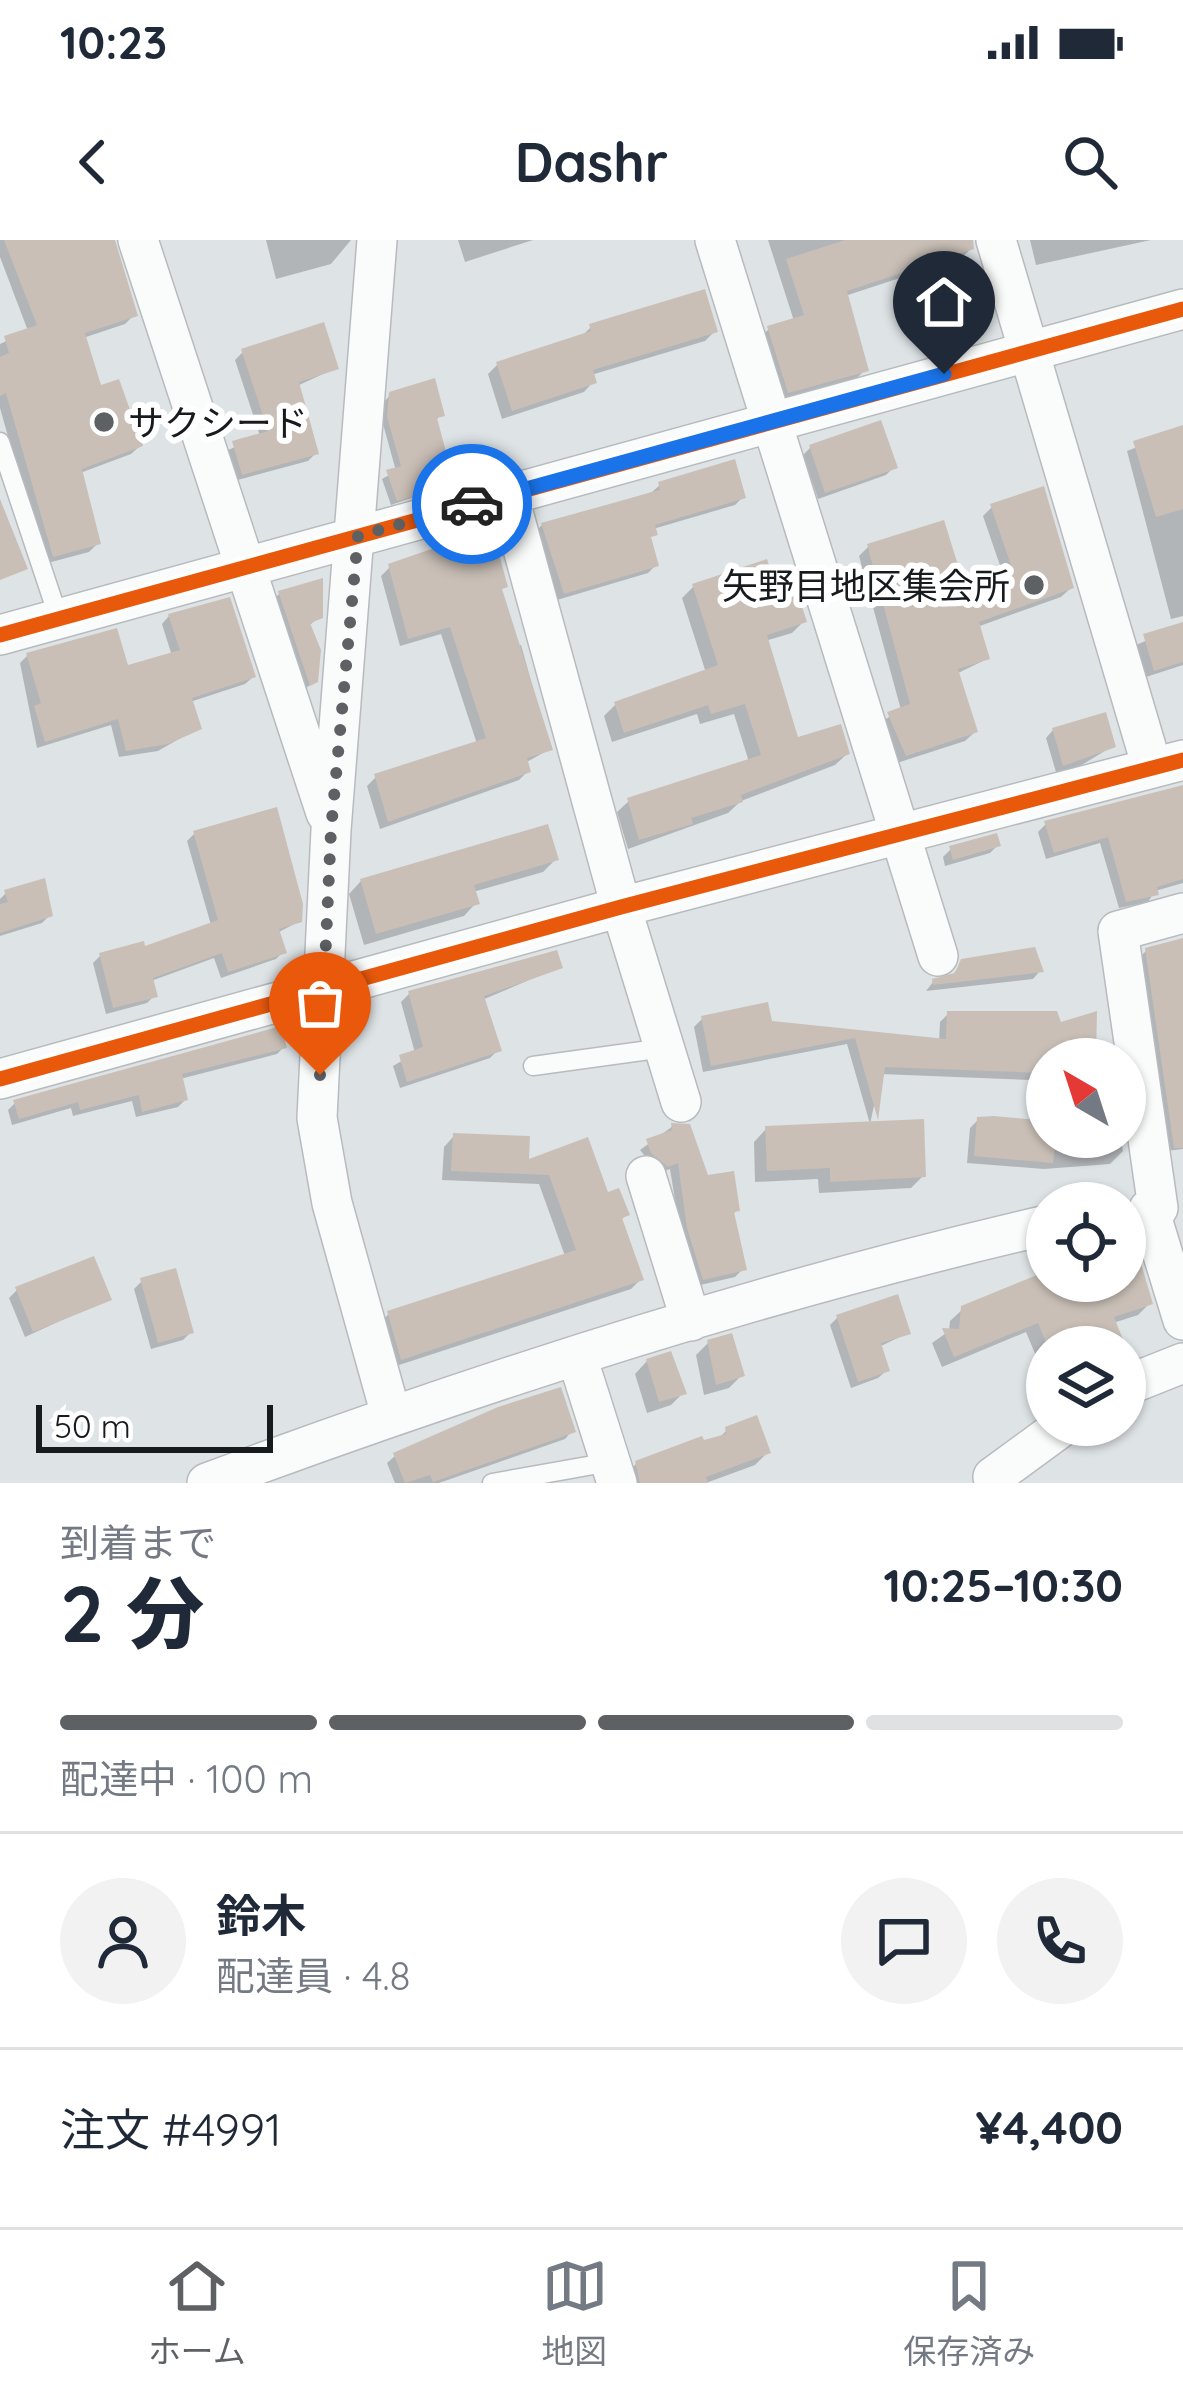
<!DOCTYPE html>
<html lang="ja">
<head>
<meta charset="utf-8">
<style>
	body { margin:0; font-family:Quicksand,"Noto Sans JP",sans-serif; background:#f2f2f3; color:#1f2937; height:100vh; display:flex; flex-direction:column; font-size:45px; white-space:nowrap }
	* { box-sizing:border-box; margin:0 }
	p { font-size:39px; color:#747a83 }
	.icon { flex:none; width:66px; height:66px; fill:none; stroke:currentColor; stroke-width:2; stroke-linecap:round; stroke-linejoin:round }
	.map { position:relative; height:1243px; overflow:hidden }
	.details { display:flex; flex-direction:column; background:#fff; flex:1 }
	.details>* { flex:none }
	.needle { width:78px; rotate:321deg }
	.fabs { position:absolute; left:1026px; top:798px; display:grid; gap:24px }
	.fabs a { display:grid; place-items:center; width:120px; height:120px; border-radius:50%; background:#fff; box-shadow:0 3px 9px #0004; font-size:60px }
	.scale { position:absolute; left:36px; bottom:30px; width:237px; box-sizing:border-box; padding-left:12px; border:6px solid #181b1e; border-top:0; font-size:33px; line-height:42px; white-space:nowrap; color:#181b1e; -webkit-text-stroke:9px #fff; paint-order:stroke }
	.pin { position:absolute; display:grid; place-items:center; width:102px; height:102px; color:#fff; margin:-123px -51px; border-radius:50% 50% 50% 0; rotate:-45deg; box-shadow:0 0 12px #0007 }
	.pin .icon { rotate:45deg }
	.courier { position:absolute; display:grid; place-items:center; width:120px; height:120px; margin:-60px; border:9px solid #1a73e8; border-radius:50%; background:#fff; color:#222; box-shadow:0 3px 15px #0007 }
	.overview em { font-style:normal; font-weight:800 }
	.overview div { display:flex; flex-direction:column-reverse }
	.overview { display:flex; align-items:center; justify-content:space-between; height:204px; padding:0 60px }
	h1 { font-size:78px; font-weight:800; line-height:90px }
	.bar { display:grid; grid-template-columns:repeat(4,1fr); gap:18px 12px; align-content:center; height:144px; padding:0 60px }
	.bar i { height:15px; border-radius:9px; background:#e0e1e3 }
	.bar .on { background:#5d6164 }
	.bar p { grid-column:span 4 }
	.line { display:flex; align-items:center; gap:30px; padding:0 60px; border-top:3px solid #e0e1e3 }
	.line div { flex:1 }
	.round { display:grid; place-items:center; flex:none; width:126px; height:126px; border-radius:63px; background:#f2f2f3 }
	.status { display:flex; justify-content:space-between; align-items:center; height:84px; padding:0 60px; background:#fff; direction:ltr }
	.status svg { height:33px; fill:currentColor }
	header { display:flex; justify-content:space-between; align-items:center; height:156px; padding:0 60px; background:#fff; font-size:54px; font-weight:800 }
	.tab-bar { display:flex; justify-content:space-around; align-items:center; height:168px; border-top:3px solid #e0e1e3; background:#fff; font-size:33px; color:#747a83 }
	.tab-bar a { display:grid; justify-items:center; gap:6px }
	.tab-bar .on { color:#5d6164 }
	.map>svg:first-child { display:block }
</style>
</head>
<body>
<div class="status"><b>10:23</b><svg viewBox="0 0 49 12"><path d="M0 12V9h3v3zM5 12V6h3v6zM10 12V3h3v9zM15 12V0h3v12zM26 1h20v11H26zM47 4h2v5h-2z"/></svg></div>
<header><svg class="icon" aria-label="back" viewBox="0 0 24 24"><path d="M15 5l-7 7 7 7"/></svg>Dashr<svg class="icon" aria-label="search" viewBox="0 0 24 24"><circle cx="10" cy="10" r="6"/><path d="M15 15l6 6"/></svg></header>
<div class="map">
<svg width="1183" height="1243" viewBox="0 0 1183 1243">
	<rect width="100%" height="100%" fill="#dee3e6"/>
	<path fill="#0003" d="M 0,0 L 113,0 L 134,75 L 125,84 L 83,98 L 99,149 L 140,206 L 131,214 L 80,233 L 98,303 L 89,312 L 44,324 L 0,168 L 0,104 L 28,91 L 0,17 Z
		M 266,0 L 351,0 L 331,24 L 276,39 Z
		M 458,0 L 533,0 L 465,22 Z
		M 768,0 L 970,0 L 971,9 L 961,18 L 845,56 L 865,130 L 856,139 L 779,160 L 759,98 L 769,89 L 794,81 Z
		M 1030,0 L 1151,0 L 1036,25 Z
		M 591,87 L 715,91 L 705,101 L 591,135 L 593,142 L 584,152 L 502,179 L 488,134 L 498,124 L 580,98 Z
		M 243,112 L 336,128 L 297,146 L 316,213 L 308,221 L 234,241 L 226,211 L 260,196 L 235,120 Z
		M 391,154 L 441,175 L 435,181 L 452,244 L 391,265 L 382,239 L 396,231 L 383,184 L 385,161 Z
		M 1183,189 L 1183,376 L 1171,379 L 1127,211 Z
		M 811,207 L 894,227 L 886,235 L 818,259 L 803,215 Z
		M 660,245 L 743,257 L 735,265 L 653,289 L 649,300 L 656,325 L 648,333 L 557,360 L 534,293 L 542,285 L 652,252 Z
		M 992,267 L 1071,348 L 1061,357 L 977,387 L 987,419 L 956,434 L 975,492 L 965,501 L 897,523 L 879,483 L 901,470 L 859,316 L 868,307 L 964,354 L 1005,340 L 983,276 Z
		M 478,303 L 515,407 L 521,405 L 550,509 L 525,523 L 528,531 L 519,540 L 380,589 L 367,546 L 376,537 L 477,504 L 441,394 L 400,406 L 381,336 L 390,327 Z
		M 694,346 L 775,354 L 804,381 L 792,393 L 765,401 L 796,500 L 847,514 L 835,525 L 741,561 L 728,573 L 628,609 L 617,572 L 629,561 L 749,522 L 734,474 L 700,484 L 697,474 L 612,502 L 604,476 L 615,465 L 706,433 L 682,358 Z
		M 280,353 L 320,377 L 308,386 L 316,441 L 303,450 L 273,360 Z
		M 169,376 L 253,437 L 245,444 L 190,462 L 198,488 L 158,511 L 119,517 L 111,485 L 37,508 L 20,423 L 28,415 L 126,429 L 172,416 L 162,384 Z
		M 1183,385 L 1183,425 L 1146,437 L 1136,405 Z
		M 1053,490 L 1113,506 L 1080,526 L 1056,532 L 1046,498 Z
		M 1183,548 L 1183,643 L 1155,651 L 1148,662 L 1119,668 L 1100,603 L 1046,619 L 1038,592 L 1046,584 Z
		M 194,594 L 300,681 L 277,693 L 283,712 L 276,719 L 221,738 L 214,718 L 151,741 L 154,756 L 147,763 L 106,774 L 93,723 L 101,715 L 143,710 L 211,685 L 187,601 Z
		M 998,605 L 990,613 L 945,626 L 943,617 L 951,609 Z
		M 555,620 L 543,632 L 473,652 L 476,663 L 464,676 L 364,705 L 349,654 L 361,641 Z
		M 6,653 L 50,675 L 42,683 L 0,696 L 0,659 Z
		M 1183,700 L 1183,909 L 1166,911 L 1138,719 L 1146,711 Z
		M 963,722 L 1040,731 L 1033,739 L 926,751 L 933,742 L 951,737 Z
		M 560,727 L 482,760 L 498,810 L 490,818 L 400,848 L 393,826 L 415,813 L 401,762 L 409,754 Z
		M 948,774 L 1059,786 L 1093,819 L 1047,819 L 1047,827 L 1038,827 L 1030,840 L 881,834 L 870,884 L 847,804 L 703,832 L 694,787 L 702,779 L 939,802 L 940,782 Z
		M 284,807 L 277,814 L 180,839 L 185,860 L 178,867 L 136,877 L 132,861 L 73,876 L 71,868 L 12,885 L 8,870 L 15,863 Z
		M 978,880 L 1047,883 L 1047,897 L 1120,897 L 1123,911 L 1110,924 L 1044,929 L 967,923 L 970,888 Z
		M 673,886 L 706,938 L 737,970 L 732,975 L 743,1029 L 735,1037 L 696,1046 L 681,997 L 670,929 L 659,933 L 640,910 Z
		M 766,889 L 923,936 L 911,948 L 819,953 L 818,939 L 755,942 L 754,902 Z
		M 454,896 L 607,956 L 626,975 L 620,981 L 641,1039 L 631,1049 L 390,1128 L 378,1084 L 389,1074 L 565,1016 L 539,944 L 442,940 L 444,907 Z
		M 1125,1008 L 1150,1063 L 1138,1075 L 1113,1083 L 1123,1107 L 1047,1107 L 1046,1140 L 1026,1092 L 942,1127 L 932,1103 L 949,1091 L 950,1081 L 963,1069 L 1047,1033 L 1047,1041 L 1125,1041 Z
		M 142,1041 L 191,1092 L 183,1100 L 151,1109 L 134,1049 Z
		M 17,1050 L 108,1059 L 25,1097 L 9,1058 Z
		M 838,1077 L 908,1093 L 879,1107 L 886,1131 L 878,1138 L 851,1148 L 830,1085 Z
		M 708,1103 L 741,1136 L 729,1148 L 704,1155 L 696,1115 Z
		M 647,1121 L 683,1153 L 671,1165 L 647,1173 L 635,1134 Z
		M 727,1190 L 767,1213 L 755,1225 L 706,1243 L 625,1243 L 624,1236 L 637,1223 L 717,1200 Z
		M 572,1191 L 565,1199 L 439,1243 L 395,1243 L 387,1223 L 395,1216 Z"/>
	<path fill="#c9bfb7" d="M 4,0 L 115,0 L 138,76 L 85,93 L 101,145 L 119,139 L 143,206 L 82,229 L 101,304 L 53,317 L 6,153 L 0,156 L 0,117 L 9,113 L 4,96 L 37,85 Z
		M 845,0 L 973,0 L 974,9 L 847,51 L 869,131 L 788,153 L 767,86 L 804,75 L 786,19 Z
		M 705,49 L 718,92 L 593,130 L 597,143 L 512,171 L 496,122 L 591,91 L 589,84 Z
		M 324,82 L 339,129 L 299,142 L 319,214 L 242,235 L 232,201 L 268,191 L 241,109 Z
		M 435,138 L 445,176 L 437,178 L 455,245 L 397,261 L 386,230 L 401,226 L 387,177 L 389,152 Z
		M 881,180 L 898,228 L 825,253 L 809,205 Z
		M 1183,185 L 1183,269 L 1156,277 L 1133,201 Z
		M 735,219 L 746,258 L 655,285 L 658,295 L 651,297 L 659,326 L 564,354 L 541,283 L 660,250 L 658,242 Z
		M 1044,246 L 1074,348 L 979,382 L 990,419 L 958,429 L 978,492 L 906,516 L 887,472 L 910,464 L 867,304 L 944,280 L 966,351 L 1014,334 L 990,264 Z
		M 0,259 L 28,329 L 0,340 Z
		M 478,293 L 480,300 L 494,296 L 508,347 L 502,349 L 553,510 L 527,518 L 531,532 L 388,582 L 374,534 L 486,498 L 450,387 L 408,399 L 388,324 Z
		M 767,319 L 777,350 L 795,345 L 807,382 L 767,395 L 798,497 L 841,484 L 850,514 L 741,555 L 743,562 L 691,578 L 693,584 L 639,600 L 627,558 L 761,515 L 745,464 L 711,474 L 708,465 L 624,493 L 614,462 L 718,425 L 692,344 Z
		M 323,338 L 323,378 L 310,383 L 321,410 L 318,442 L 310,446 L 278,351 Z
		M 230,357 L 256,437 L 192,458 L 202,489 L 168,504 L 126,511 L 118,479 L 45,502 L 34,466 L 41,463 L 26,413 L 117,388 L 128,425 L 180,410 L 168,374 Z
		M 1183,382 L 1183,422 L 1154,431 L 1143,394 Z
		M 1106,472 L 1116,507 L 1063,526 L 1052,488 Z
		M 1183,545 L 1183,639 L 1157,647 L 1159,655 L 1126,662 L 1108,597 L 1054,613 L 1044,581 Z
		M 277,567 L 303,664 L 302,682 L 279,689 L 287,713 L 228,732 L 222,713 L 153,738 L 158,757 L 113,768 L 99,713 L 144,701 L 145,706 L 218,680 L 193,591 Z
		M 548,584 L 559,620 L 474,645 L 480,664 L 376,694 L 360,639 Z
		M 997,593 L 1001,606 L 953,620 L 949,606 Z
		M 45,638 L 53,676 L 0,693 L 0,664 L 8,662 L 4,650 Z
		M 1183,698 L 1183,908 L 1174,908 L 1145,708 Z
		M 1035,707 L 1044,732 L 933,745 L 932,739 L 955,733 L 961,719 Z
		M 557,710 L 563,728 L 484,756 L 502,811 L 407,842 L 399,815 L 423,807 L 408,751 Z
		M 768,762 L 772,781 L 946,799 L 947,771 L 1057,771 L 1061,782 L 1097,771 L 1096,819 L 1041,819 L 1041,833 L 885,827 L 878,880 L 855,798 L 711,826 L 701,776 Z
		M 281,786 L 287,808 L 182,834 L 188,860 L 142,872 L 139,855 L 80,870 L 78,862 L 19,879 L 13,860 Z
		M 994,876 L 1047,881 L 1047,897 L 1056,897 L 1053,923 L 974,916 L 977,877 Z
		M 924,879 L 926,937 L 830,942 L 830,928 L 767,931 L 765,886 Z
		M 671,883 L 690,884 L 708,935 L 734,931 L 740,971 L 734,972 L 747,1030 L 703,1040 L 687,988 L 678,923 L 668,927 L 651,913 L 646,899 L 672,890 Z
		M 453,893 L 530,896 L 529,919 L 588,897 L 608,952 L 619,948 L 630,975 L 622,978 L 644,1040 L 401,1120 L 387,1071 L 576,1010 L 549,935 L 451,931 Z
		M 1137,1010 L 1153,1064 L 1114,1077 L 1126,1107 L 1048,1107 L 1038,1083 L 954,1117 L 942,1088 L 959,1089 L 961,1066 L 1047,1031 L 1047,1041 L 1125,1041 L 1125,1014 Z
		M 94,1016 L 112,1060 L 33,1092 L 15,1047 Z
		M 176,1028 L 194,1093 L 158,1103 L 140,1038 Z
		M 898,1054 L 911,1094 L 881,1103 L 890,1131 L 858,1142 L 836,1075 Z
		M 732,1093 L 745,1136 L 716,1145 L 707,1100 Z
		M 671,1111 L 687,1154 L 659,1162 L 646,1119 Z
		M 561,1147 L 576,1192 L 433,1242 L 430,1235 L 405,1243 L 393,1213 L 498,1167 Z
		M 757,1175 L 771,1213 L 706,1237 L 708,1243 L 640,1243 L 635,1221 L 702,1196 L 704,1200 L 726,1194 L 725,1187 Z"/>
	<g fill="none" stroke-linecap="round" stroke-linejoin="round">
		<defs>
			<path id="service" d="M 0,202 L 59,379
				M 533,826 L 664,808
				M 492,1243 L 610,1222"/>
			<path id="minor" d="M 138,0 L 326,573
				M 377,0 L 331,590 L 317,878 L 332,963 L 391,1175
				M 715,0 L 938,716
				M 996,0 L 1152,527
				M 508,254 L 621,667 L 681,862
				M 0,395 L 1183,69
				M 0,839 L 621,667 L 1183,520
				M 646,936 L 691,1081
				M 1158,968 L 1118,691 L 1183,673
				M 1149,969 L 1183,1080
				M 577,1117 L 617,1243
				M 1125,1146 L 1183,1123
				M 207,1243 C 482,1141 761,1051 1047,985
				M 995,1243 L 993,1237 L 1064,1185"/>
		</defs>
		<use href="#service" stroke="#b8bbbe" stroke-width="21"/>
		<use href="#minor" stroke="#b8bbbe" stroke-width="42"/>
		<use href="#service" stroke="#fafbfb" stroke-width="18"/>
		<use href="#minor" stroke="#fafbfb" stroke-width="39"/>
		<defs>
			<path id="cycleway" d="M 0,395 L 1183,69
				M 0,839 L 621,667 L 1183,520"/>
		</defs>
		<use href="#cycleway" stroke="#fff" stroke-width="22"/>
		<use href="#cycleway" stroke="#e8590c" stroke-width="15"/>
	</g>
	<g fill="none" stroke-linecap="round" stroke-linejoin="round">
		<path stroke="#5d6164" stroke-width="12" stroke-dasharray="0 21.6" d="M 320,835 L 331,590 L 358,296 L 472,264"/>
		<path stroke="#1a73e8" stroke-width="15" d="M 472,264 L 944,134"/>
	</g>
	<g fill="#5d6164" stroke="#fff" stroke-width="4.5">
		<circle cx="104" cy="182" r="12"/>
		<circle cx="1034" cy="345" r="12"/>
	</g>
	<g text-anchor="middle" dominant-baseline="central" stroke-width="12" stroke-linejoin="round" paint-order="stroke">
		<g font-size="36" fill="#181b1e" stroke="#fff" text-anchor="start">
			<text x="128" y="182">サクシード</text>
			<text x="1010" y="345" text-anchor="end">矢野目地区集会所</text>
		</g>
	</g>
</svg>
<div class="fabs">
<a><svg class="needle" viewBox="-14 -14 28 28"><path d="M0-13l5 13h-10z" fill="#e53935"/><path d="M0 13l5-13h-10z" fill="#747a83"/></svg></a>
<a><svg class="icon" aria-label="locate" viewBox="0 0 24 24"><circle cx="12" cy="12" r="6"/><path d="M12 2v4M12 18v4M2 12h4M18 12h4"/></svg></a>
<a><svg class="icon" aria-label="layers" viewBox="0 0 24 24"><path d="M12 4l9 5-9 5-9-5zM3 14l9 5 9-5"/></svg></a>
</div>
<div class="scale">50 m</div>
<div class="pin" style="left:320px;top:835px;background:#ea580c"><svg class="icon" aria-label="bag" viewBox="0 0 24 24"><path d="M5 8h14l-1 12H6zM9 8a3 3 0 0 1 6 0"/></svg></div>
<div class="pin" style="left:944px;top:134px;background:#1f2937"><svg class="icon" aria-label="home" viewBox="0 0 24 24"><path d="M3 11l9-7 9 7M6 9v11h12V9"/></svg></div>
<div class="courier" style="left:472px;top:264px"><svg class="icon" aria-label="car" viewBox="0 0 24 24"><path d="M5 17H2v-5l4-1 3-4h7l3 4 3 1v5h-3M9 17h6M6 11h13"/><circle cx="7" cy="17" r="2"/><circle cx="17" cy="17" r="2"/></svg></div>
</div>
<section class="details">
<div class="overview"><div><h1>2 分</h1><p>到着まで</p></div><em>10:25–10:30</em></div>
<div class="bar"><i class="on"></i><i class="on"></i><i class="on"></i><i></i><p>配達中 · 100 m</p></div>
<div class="line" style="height:216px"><a class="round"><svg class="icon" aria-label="person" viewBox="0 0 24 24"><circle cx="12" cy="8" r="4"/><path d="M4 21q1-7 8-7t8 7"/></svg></a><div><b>鈴木</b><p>配達員 · 4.8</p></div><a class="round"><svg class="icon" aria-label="chat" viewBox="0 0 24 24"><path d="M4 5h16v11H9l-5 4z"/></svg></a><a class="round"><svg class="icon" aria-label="phone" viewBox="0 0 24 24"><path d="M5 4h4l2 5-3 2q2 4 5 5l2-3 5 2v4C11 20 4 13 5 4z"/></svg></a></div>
<div class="line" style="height:156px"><div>注文 #4991</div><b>¥4,400</b></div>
</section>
<nav class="tab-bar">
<a class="on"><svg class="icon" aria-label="home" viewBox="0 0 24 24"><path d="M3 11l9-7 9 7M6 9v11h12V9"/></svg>ホーム</a>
<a><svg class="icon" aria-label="map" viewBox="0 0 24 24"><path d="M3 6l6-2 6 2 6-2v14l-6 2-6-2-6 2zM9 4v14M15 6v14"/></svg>地図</a>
<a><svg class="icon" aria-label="saved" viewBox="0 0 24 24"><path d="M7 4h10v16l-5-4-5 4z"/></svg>保存済み</a>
</nav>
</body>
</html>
